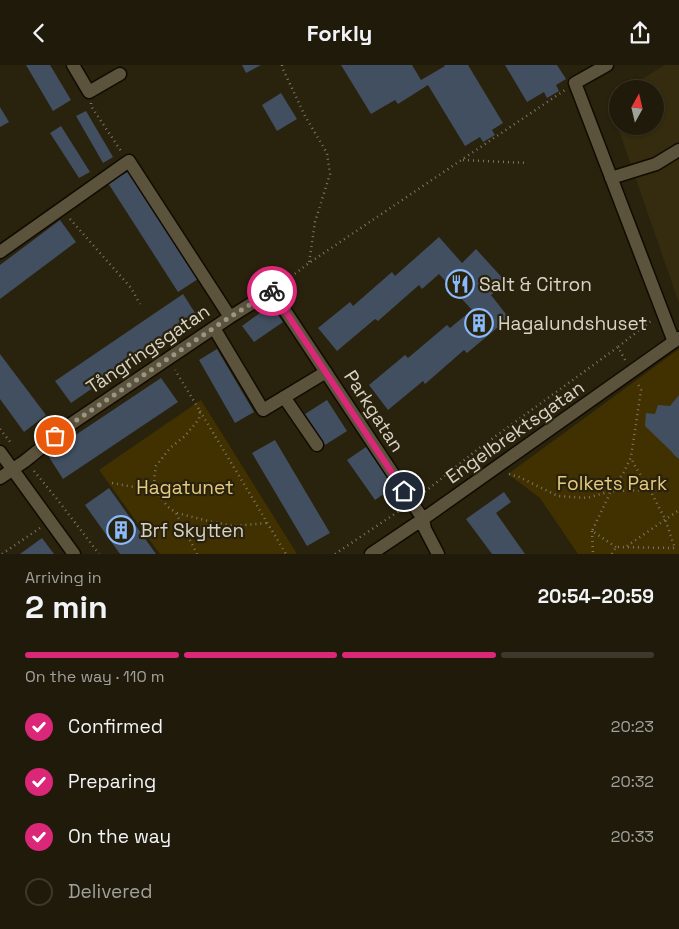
<!DOCTYPE html>
<html lang="en">
<head>
<meta charset="utf-8">
<style>
	body { margin:0; font-family:"Space Grotesk",sans-serif; background:#2c2718; color:#f1f3f6; height:100vh; display:flex; flex-direction:column; font-size:19px; white-space:nowrap }
	* { box-sizing:border-box; margin:0 }
	p { font-size:16px; color:#a1a19c }
	.icon { flex:none; width:28px; height:28px; fill:none; stroke:currentColor; stroke-width:2; stroke-linecap:round; stroke-linejoin:round }
	.map { position:relative; height:489px; overflow:hidden }
	.drawer { display:flex; flex-direction:column; background:#1f1a0a; flex:1 }
	.drawer>* { flex:none }
	.needle { width:32px; rotate:8deg }
	.tools { position:absolute; left:609px; top:15px; display:grid; gap:10px }
	.tools a { display:grid; place-items:center; width:55px; height:55px; border-radius:50%; background:#1f1a0a; box-shadow:0 1px 4px #0004,0 0 0 1px #3c382b; font-size:25px }
	.pin { position:absolute; display:grid; place-items:center; width:42px; height:42px; color:#fff; margin:-21px; border:2px solid #fff; border-radius:50%; box-shadow:0 1px 5px #0007 }
	.courier { position:absolute; display:grid; place-items:center; width:50px; height:50px; margin:-25px; border:4px solid #db2777; border-radius:50%; background:#fff; color:#222; box-shadow:0 1px 6px #0007 }
	.headline em { font-style:normal; font-weight:700 }
	.headline div { display:flex; flex-direction:column-reverse }
	.headline { display:flex; align-items:center; justify-content:space-between; height:85px; padding:0 25px }
	h1 { font-size:32px; font-weight:700; line-height:38px }
	.bar { display:grid; grid-template-columns:repeat(4,1fr); gap:8px 5px; align-content:center; height:60px; padding:0 25px }
	.bar i { height:6px; border-radius:4px; background:#3c382b }
	.bar .current { background:#db2777 }
	.bar p { grid-column:span 4 }
	ol { padding:0 25px; list-style:none }
	li { display:flex; align-items:center; gap:15px; height:55px }
	li p { margin-inline-start:auto }
	li .icon { padding:5px; border-radius:50%; background:#db2777; color:#fff; stroke-width:4 }
	li:last-child { color:#a1a19c }
	li i { width:28px; height:28px; border:2px solid #3c382b; border-radius:50% }
	header { display:flex; justify-content:space-between; align-items:center; height:65px; padding:0 25px; background:#1f1a0a; font-size:22px; font-weight:700 }
	.map>svg:first-child { display:block }
</style>
</head>
<body>
<header><svg class="icon" aria-label="back" viewBox="0 0 24 24"><path d="M15 5l-7 7 7 7"/></svg>Forkly<svg class="icon" aria-label="share" viewBox="0 0 24 24"><path d="M12 15V3M7 8l5-5 5 5M5 13v7h14v-7"/></svg></header>
<div class="map">
<svg width="679" height="489" viewBox="0 0 679 489">
	<rect width="100%" height="100%" fill="#29220d"/>
	<path fill="#352b0f" d="M 665,0 L 679,0 L 679,238 L 608,34 L 617,28 L 618,61 L 655,61 L 655,24 L 625,24 Z"/>
	<path fill="#423100" d="M 679,284 L 679,489 L 578,489 L 540,433 L 508,409 Z
		M 201,335 L 297,489 L 160,489 L 99,405 Z"/>
	<path fill="#414f61" d="M 26,0 L 50,0 L 71,35 L 53,46 Z
		M 242,0 L 261,0 L 246,8 Z
		M 341,0 L 412,0 L 421,15 L 445,1 L 444,0 L 468,0 L 503,58 L 492,65 L 495,70 L 483,77 L 480,72 L 465,81 L 428,20 L 398,39 L 395,35 L 371,49 Z
		M 505,0 L 557,0 L 566,14 L 556,20 L 559,26 L 547,33 L 544,27 L 527,37 Z
		M 281,28 L 297,54 L 277,66 L 262,40 Z
		M 0,42 L 9,57 L 0,62 Z
		M 86,46 L 113,92 L 103,98 L 76,51 Z
		M 61,61 L 90,107 L 79,113 L 50,68 Z
		M 131,105 L 198,214 L 178,227 L 108,118 Z
		M 60,155 L 76,177 L 0,234 L 0,200 Z
		M 439,172 L 462,198 L 476,184 L 507,218 L 491,230 L 509,253 L 467,288 L 464,285 L 425,319 L 423,316 L 388,345 L 369,320 L 405,290 L 408,293 L 447,260 L 450,263 L 472,245 L 439,209 L 422,224 L 419,220 L 378,256 L 375,254 L 337,286 L 318,263 L 350,237 L 353,241 L 392,207 L 395,211 Z
		M 183,229 L 197,251 L 71,338 L 55,316 Z
		M 271,240 L 283,257 L 254,277 L 242,261 Z
		M 217,284 L 254,347 L 235,358 L 199,295 Z
		M 0,289 L 46,350 L 24,367 L 0,334 Z
		M 161,313 L 178,337 L 63,414 L 47,389 Z
		M 679,330 L 679,394 L 673,389 L 673,388 L 645,361 L 646,348 L 655,349 L 658,340 L 670,341 Z
		M 327,335 L 347,366 L 325,380 L 305,349 Z
		M 275,375 L 330,468 L 307,481 L 252,388 Z
		M 366,382 L 394,422 L 375,435 L 347,395 Z
		M 109,423 L 156,489 L 120,489 L 85,440 Z
		M 504,427 L 511,437 L 496,448 L 525,489 L 492,489 L 466,454 Z
		M 42,473 L 54,489 L 20,489 Z"/>
	<g fill="none" stroke-linecap="round" stroke-linejoin="round">
		<defs>
			<path id="minor" d="M 73,0 L 89,27 L 120,9
				M 607,0 L 575,18 L 674,277
				M 611,113 L 656,99 L 679,85
				M 0,187 L 129,96 L 230,252
				M 214,263 L 263,345 L 326,307
				M 284,332 L 317,380
				M 0,387 L 74,489
				M 0,413 L 25,396 L 71,359 L 230,252 L 272,226 L 423,454 L 425,464 L 438,489
				M 371,489 L 423,454 L 679,273"/>
		</defs>
		<use href="#minor" stroke="#120b00" stroke-width="15"/>
		<path stroke="#7d7766" stroke-width="2.5" stroke-dasharray="1 4" stroke-linecap="butt" d="M 282,0 L 282,2 L 305,51 L 327,88 L 330,109 L 315,157 L 309,198
			M 91,38 L 91,41 L 121,86
			M 463,95 L 527,98
			M 70,154 L 131,223 L 140,239
			M 283,218 L 309,198 L 565,25
			M 625,295 L 618,282 L 652,255
			M 200,346 L 286,489
			M 0,364 L 11,378
			M 34,406 L 57,434 L 99,489
			M 509,409 L 519,412 L 558,431 L 587,433 L 611,426 L 650,425 L 635,401 L 631,393
			M 112,418 L 156,426 L 167,441 L 176,448 L 197,489
			M 156,426 L 154,414 L 156,401 L 170,383 L 185,371 L 199,354 L 200,346 L 175,305
			M 421,430 L 478,384 L 618,282
			M 177,448 L 204,455 L 233,461 L 267,458
			M 592,466 L 593,489
			M 627,481 L 679,445
			M 616,482 L 592,466 L 611,426 L 624,407 L 631,392 L 641,325 L 637,317
			M 2,489 L 40,463
			M 335,489 L 402,444
			M 612,489 L 616,482 L 675,483 L 665,454 L 650,425"/>
		<use href="#minor" stroke="#5c533d" stroke-width="12"/>
	</g>
	<g fill="none" stroke-linecap="round" stroke-linejoin="round">
		<path stroke="#9b9585" stroke-width="5" stroke-dasharray="0 9" d="M 55,371 L 71,359 L 120,326 L 230,252 L 272,226"/>
		<path stroke="#db2777" stroke-width="6" d="M 272,226 L 404,426"/>
	</g>
	<defs>
		<symbol id="restaurant-ring" viewBox="-11 -11 22 22"><circle r="9.5" fill="#29220d" stroke="#8abafc" stroke-width="1.5"/><path d="M-5-6h1v4h1v-4h1v4h1v-4h1v5L-1.5 .5V6h-2V.5L-5-1ZM5-6V6H3V1.5H1.5Q1.5-4 5-6Z" fill="#8abafc"/></symbol>
		<symbol id="building-ring" viewBox="-11 -11 22 22"><circle r="9.5" fill="#29220d" stroke="#8abafc" stroke-width="1.5"/><path d="M-4-6H4V6H1V3H-1V6H-4ZM-2.5-4.3h1.7v1.8h-1.7ZM.8-4.3h1.7v1.8H.8ZM-2.5-1h1.7V.8h-1.7ZM.8-1h1.7V.8H.8Z" fill="#8abafc"/></symbol>
	</defs>
	<g fill-rule="evenodd">
		<use href="#restaurant-ring" x="444" y="203" width="32" height="32"/>
		<use href="#building-ring" x="463" y="242" width="32" height="32"/>
		<use href="#building-ring" x="105" y="449" width="32" height="32"/>
	</g>
	<g text-anchor="middle" dominant-baseline="central" stroke-width="4.5" stroke-linejoin="round" paint-order="stroke">
		<g font-size="19" fill="#d8d3c6" stroke="#29220d" text-anchor="start">
			<text x="479" y="219">Salt &amp; Citron</text>
			<text x="498" y="258">Hagalundshuset</text>
			<text x="140" y="465">Brf Skytten</text>
		</g>
		<g font-size="19" fill="#d8d3c6" stroke="#29220d">
			<text transform="translate(148 284) rotate(-34)">Tångringsgatan</text>
			<text transform="translate(374 346) rotate(57)">Parkgatan</text>
			<text transform="translate(515 367) rotate(-35)">Engelbrektsgatan</text>
		</g>
		<g font-size="19" fill="#e6ca7f" stroke="#29220d">
			<text x="612" y="418">Folkets Park</text>
			<text x="185" y="422">Hagatunet</text>
		</g>
	</g>
</svg>
<div class="tools">
<a><svg class="needle" viewBox="-14 -14 28 28"><path d="M0-13l5 13h-10z" fill="#e53935"/><path d="M0 13l5-13h-10z" fill="#a1a19c"/></svg></a>
</div>
<div class="pin" style="left:55px;top:371px;background:#ea580c"><svg class="icon" aria-label="bag" viewBox="0 0 24 24"><path d="M5 8h14l-1 12H6zM9 8a3 3 0 0 1 6 0"/></svg></div>
<div class="pin" style="left:404px;top:426px;background:#1f2937"><svg class="icon" aria-label="home" viewBox="0 0 24 24"><path d="M3 11l9-7 9 7M6 9v11h12V9"/></svg></div>
<div class="courier" style="left:272px;top:226px"><svg class="icon" aria-label="bike" viewBox="0 0 24 24"><circle cx="6" cy="16" r="4"/><circle cx="18" cy="16" r="4"/><path d="M6 16l4-8h5l3 8M10 8l3 8H6M13 5h3"/></svg></div>
</div>
<section class="drawer">
<div class="headline"><div><h1>2 min</h1><p>Arriving in</p></div><em>20:54–20:59</em></div>
<div class="bar"><i class="current"></i><i class="current"></i><i class="current"></i><i></i><p>On the way · 110 m</p></div>
<ol>
<li><svg class="icon" aria-label="check" viewBox="0 0 24 24"><path d="M5 12l5 5 9-10"/></svg>Confirmed<p>20:23</p></li>
<li><svg class="icon" aria-label="check" viewBox="0 0 24 24"><path d="M5 12l5 5 9-10"/></svg>Preparing<p>20:32</p></li>
<li><svg class="icon" aria-label="check" viewBox="0 0 24 24"><path d="M5 12l5 5 9-10"/></svg>On the way<p>20:33</p></li>
<li><i></i>Delivered</li>
</ol>
</section>
</body>
</html>
